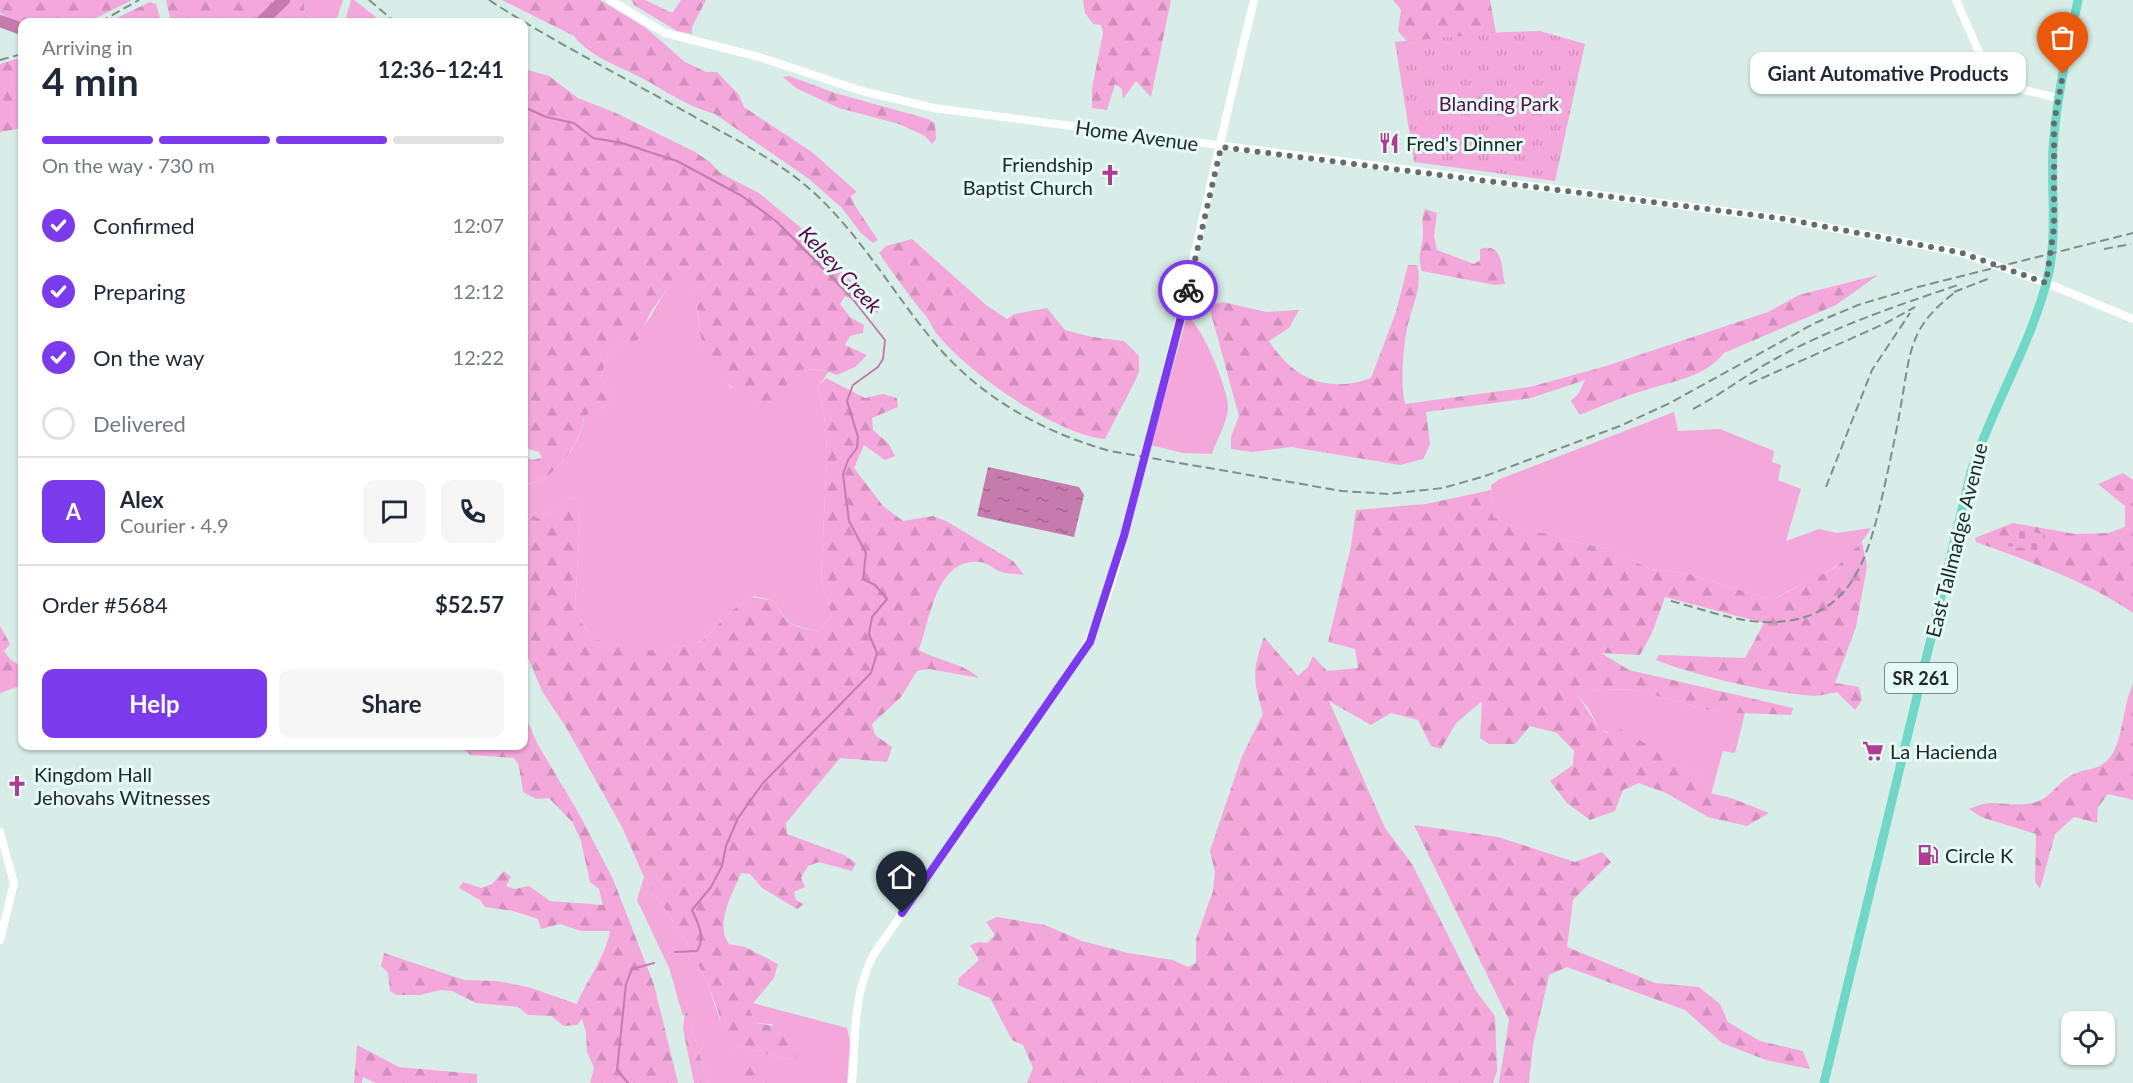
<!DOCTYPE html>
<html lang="en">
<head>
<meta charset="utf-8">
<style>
	body { margin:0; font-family:Lato,sans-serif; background:#f6f6f7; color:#1f2937; height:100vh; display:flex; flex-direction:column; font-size:22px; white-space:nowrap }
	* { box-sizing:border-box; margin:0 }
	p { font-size:20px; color:#747a83 }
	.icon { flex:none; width:33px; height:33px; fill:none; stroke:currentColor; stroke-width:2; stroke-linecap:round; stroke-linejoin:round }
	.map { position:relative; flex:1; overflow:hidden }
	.panel { position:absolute; left:18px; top:18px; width:510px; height:732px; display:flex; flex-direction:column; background:#fff; border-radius:12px; box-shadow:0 2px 4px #0004 }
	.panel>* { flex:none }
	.tools { position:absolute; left:2061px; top:1011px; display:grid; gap:12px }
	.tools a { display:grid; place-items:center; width:54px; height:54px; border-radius:12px; background:#fff; box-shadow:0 2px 4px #0004; font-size:30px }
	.pin { position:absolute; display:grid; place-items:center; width:51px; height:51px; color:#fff; margin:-62px -26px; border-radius:50% 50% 50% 0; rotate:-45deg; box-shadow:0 0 6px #0007 }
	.pin .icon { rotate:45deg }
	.courier { position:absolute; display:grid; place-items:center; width:60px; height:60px; margin:-30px; border:4px solid #7c3aed; border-radius:50%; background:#fff; color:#222; box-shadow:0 2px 8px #0007 }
	.bubble { position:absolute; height:42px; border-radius:12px; background:#fff; box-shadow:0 2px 4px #0004; font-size:20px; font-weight:700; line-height:42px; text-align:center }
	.headline em { font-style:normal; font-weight:700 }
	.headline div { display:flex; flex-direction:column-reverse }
	.headline { display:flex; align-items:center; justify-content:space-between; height:102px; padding:0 24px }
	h1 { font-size:39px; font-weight:700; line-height:45px }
	.bar { display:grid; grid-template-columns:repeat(4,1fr); gap:9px 6px; align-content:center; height:72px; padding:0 24px }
	.bar i { height:8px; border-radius:4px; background:#e0e1e3 }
	.bar .selected { background:#7c3aed }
	.bar p { grid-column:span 4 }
	.line { display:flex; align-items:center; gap:15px; padding:0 24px; border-top:2px solid #e0e1e3 }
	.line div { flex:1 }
	.round { display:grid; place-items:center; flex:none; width:63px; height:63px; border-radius:12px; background:#f6f6f7 }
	ol { padding:0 24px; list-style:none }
	li { display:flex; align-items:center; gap:18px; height:66px }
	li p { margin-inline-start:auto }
	li .icon { padding:6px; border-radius:50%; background:#7c3aed; color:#fff; stroke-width:4 }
	li:last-child { color:#747a83 }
	li i { width:33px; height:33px; border:3px solid #e0e1e3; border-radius:50% }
	.action { display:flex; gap:12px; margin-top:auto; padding:12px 24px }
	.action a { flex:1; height:69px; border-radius:12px; background:#7c3aed; color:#fff; font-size:24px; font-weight:700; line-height:69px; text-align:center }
	.action a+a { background:#f6f6f7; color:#1f2937 }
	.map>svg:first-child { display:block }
</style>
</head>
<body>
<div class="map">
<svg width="2133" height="1083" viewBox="0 0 2133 1083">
	<defs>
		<pattern id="forest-firs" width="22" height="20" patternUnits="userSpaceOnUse" patternTransform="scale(1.5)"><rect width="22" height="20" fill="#f3a7da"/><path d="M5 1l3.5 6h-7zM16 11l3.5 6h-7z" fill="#d090bb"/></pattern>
		<pattern id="cemetery-stones" width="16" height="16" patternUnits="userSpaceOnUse" patternTransform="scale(1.5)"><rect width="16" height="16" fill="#f3a7da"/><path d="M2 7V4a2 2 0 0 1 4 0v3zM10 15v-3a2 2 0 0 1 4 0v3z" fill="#d090bb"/></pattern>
		<pattern id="park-tufts" width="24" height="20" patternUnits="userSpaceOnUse" patternTransform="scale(1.5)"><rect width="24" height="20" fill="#f3a7da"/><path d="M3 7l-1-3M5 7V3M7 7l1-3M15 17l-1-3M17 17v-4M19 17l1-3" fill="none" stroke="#d090bb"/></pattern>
		<pattern id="water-ripples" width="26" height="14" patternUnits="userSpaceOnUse" patternTransform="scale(1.5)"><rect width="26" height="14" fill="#c57bae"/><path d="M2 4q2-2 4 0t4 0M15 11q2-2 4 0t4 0" fill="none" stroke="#a0658e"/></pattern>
	</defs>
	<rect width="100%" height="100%" fill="#d8ede8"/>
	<path fill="#f3a7da" d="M 304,0 L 343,0 L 337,18 C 325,21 316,19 305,15 Z
		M 351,0 L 354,0 L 382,22 L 345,21 Z
		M 677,284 L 689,287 L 695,296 L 702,344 L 730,387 L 760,401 L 787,386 L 785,376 L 797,368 L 829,371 L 818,387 L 824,413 L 827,451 L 821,581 L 832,616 L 820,631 C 794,627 788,625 774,601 L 754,596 L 731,611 L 702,641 L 683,647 L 641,652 L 595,639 L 581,622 L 575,606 L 580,524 L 577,501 L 571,497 L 540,519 L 524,511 L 524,486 C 531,483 540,481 546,477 C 563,466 583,437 584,417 C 592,409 602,410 611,402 L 611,396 L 601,377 L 610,347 C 647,336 649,315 669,286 Z
		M 1187,316 C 1202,325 1227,387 1228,405 C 1229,420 1216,441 1212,454 L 1183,453 L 1151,445 Z
		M 1674,412 L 1678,431 L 1720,429 L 1774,451 L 1772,462 L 1781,465 L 1778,480 L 1801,489 L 1786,541 L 1819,529 L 1837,533 L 1871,528 C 1845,572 1812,577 1772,600 L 1689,574 L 1650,569 L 1610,549 L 1565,540 L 1545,533 L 1527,533 L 1492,517 L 1491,485 L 1500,479 Z
		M 1601,689 L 1635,690 L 1716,712 L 1747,705 L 1735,753 L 1723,751 L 1711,794 L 1708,793 L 1701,777 L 1672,760 L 1600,729 L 1588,708 L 1577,695 Z
		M 644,877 L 687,943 L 707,982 L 731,1053 L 738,1047 C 758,1049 774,1059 795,1060 L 772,1024 L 756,1023 L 749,1008 L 753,1003 L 847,1028 L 850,1041 L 847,1083 L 708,1083 L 688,1014 L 685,1012 L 683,1016 L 669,968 L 637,900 Z"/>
	<path fill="url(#forest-firs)" d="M 0,0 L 132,0 L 88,22 L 22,22 L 22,25 L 0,13 Z
		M 166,0 L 304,0 L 305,15 L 316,19 L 337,18 L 336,22 L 171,22 Z
		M 502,0 L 600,0 L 646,28 L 685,62 L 706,72 L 717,72 L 739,95 L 744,107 L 812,152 L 857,192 L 851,196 L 855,206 L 878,240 L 873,243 L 861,233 L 842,208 L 809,179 L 715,114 C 684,105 668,92 640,77 C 618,66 589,56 574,36 Z
		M 631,0 L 645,0 L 670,12 L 673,12 L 681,0 L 706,0 L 692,27 L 692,34 L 677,31 L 634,5 Z
		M 1083,0 L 1171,0 L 1151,97 L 1136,81 L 1123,99 L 1122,89 L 1115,84 L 1107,110 L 1092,108 L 1092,88 L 1103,33 L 1101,25 L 1093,24 L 1085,13 Z
		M 1393,0 L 1490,0 L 1496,33 L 1409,44 L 1398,31 L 1401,10 Z
		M 150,2 L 156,4 L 161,22 L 108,22 Z
		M 22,57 L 22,128 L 0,132 L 0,64 Z
		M 524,69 L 549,76 L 578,98 L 616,113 L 695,152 L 710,162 L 720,173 L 759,193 L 800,227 L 879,310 L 877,313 L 845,296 L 840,304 L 850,317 L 864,325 L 863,333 L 850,336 L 845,345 L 867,355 L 855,367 L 837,375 C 820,368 801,366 785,376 L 789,391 C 777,402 766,404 751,398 C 725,388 703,360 700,332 C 698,316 698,301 689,287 L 669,286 L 650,313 L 635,346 L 625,342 L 610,347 L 601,377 L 611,396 L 611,402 C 602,410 592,409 584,417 C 582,437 563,466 546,477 C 540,481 530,483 524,486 L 524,456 L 532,460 L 542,458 L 539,452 L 529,449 L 524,439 Z
		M 789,76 L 835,93 L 928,119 L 935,123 L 936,139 L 932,144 L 925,136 L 899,124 L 839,108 L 796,88 L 783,77 Z
		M 1425,209 L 1437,213 L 1434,236 L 1437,250 L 1474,264 L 1480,260 L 1480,249 C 1504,242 1501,269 1505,284 L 1495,285 L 1422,271 C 1416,256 1423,247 1423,233 C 1423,223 1421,219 1425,209 Z
		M 912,239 L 986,305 L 1007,319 L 1014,314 L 1047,308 L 1065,330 L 1092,337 L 1124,341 L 1139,356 L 1139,371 L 1136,379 L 1105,439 C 1056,434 968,373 937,334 C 932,329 930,320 925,315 C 908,295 894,274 879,253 L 886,246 Z
		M 1408,265 L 1417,265 C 1423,286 1413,303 1408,324 C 1403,345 1400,384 1405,404 L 1530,387 L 1606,366 L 1768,312 L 1799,295 L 1878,275 L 1836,305 L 1724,353 C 1705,377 1673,381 1646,390 C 1623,396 1602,406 1580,415 L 1571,401 L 1579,393 L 1585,380 L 1531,398 L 1426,412 L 1430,444 L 1423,459 L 1400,465 L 1291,447 L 1252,452 L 1231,449 L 1231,437 L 1239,416 L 1209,306 L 1223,302 L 1266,312 L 1299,310 L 1289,328 L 1269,341 C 1293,379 1328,394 1371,378 L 1396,312 Z
		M 826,378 L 865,398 L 883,394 L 897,398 L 898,407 L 872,418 L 873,430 L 889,444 L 895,456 L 885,460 L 864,445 L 854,468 L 883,506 L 903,521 L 933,516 L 946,521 L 1013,561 L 1024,575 C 1017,574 1008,574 1001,572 C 994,569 987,563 980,562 C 936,557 930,620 919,650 C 941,662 963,663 979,678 L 929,669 L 917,671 L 901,697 L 872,724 L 875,735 L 892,747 L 887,762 L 840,758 L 786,823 L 787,834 L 844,855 L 856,863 L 852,871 L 819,862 L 808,866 L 801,878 L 805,887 L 794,892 L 796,900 L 804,904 L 797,909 L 762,888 L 750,874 L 741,873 C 733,893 714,924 729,944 L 745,947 L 778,964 L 774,978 L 749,1008 L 756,1023 L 786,1028 L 800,1042 L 800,1051 L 795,1060 C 774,1059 758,1049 738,1047 L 732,1053 L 727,1048 L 718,1011 L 707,982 L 687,943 L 644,877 L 622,827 L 567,729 L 542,691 L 524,648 L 524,511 L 540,519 L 571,497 L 577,501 L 580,524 L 575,606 L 581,622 L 595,639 L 641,651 L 683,647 L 702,641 L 731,611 L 752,597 L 774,601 C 787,625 794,628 820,631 L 832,616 L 821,581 L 827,451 L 824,413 L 818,387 Z
		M 2123,473 L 2133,480 L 2133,613 C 2086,580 2030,562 1976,542 L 1975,538 L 2013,523 L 2075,534 L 2108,533 L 2125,527 L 2125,506 L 2098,484 Z
		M 1491,490 L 1493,517 L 1527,533 L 1545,533 L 1565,540 L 1610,549 L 1650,569 L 1689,574 L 1772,600 L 1836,567 L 1862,542 L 1867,566 L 1856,627 L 1835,683 L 1859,687 L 1862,700 L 1855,710 L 1837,692 C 1830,693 1821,696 1814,696 C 1770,693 1696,676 1656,660 L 1659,655 L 1745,658 L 1764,623 L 1665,597 L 1652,633 L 1640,655 L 1601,653 L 1629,670 L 1793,708 L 1791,715 L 1716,712 L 1635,690 L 1601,689 L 1577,695 C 1583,702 1599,731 1607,733 C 1611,733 1617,731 1621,729 L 1701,777 L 1708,786 L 1709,793 L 1731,798 L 1769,813 L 1747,826 L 1708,817 L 1666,793 L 1639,783 L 1623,790 L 1615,811 L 1590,820 L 1567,803 L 1550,781 L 1573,765 L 1574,751 L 1557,733 L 1530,726 L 1515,744 L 1489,744 L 1480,738 L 1482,701 L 1456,723 L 1441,749 L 1431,746 L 1418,720 L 1391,713 L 1371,725 L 1329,701 L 1385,828 L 1412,864 L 1476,991 L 1495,1016 L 1497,1071 L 1493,1083 L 1027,1083 L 1033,1068 L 1023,1045 L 1012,1040 L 990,998 L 958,985 L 959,978 L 979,960 L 970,945 L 979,942 L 987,943 L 995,935 L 986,922 L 997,917 L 1045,925 L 1082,941 L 1128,953 L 1173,960 L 1188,967 L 1196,963 L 1196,939 L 1213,891 L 1215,872 L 1210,851 L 1242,756 L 1263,714 C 1253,680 1252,671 1264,637 L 1298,676 L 1308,667 L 1313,656 L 1327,671 L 1358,668 L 1355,649 L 1328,642 L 1351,546 L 1356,510 L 1426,504 Z
		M 0,626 L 10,644 L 4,651 L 10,659 L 22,667 L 22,685 L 0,693 Z
		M 2133,684 L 2133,800 L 2108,794 L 2098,807 L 2097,823 L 2074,817 L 2055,834 L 2040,889 L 2035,882 L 2036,834 L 1981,817 L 1969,809 C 1975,807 1983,803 1991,803 C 2007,803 2020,807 2036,802 C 2052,797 2058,782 2072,775 C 2089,766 2102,773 2114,751 C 2124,730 2123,705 2133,684 Z
		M 524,713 L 538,745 L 578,812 L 613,879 L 654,985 L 678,1083 L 590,1083 L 594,1068 L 587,1052 L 586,1032 L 582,1019 L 577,1025 L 564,1026 L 551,1016 L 528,1015 L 518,1007 L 476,1003 L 452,991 L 441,990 L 420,995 L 396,995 L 390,991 L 388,973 L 381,966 L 384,953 L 464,980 L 497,981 L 528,987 L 577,1004 C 587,979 605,959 610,931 L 581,931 L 560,924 L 541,929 L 538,919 L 513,911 L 485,907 L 480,900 L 459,888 L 463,882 L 481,888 L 492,884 L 504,871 L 511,877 L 506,886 L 515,889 L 529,886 L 550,901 L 603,905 L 599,889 L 590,882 L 581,841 L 573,823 L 549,798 L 536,799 L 523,792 L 519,766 L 514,758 L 471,755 L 458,746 L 524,746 Z
		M 1414,825 L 1498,837 L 1575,862 L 1602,852 L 1611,862 L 1573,900 L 1567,947 L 1655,983 L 1699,987 L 1720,1004 L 1728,1022 L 1760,1041 L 1803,1051 L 1810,1069 L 1766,1060 L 1722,1043 L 1685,1010 L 1567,967 L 1549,975 L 1533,1045 L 1529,1083 L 1499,1083 L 1509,1020 Z
		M 685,1012 L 688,1014 L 708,1083 L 694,1083 L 683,1029 Z
		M 357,1045 L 399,1067 L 477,1074 L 477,1083 L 376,1083 L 363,1077 L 362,1083 L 354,1083 Z
		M 750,1066 L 784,1077 L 789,1083 L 737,1083 L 742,1071 Z"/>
	<path fill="url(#cemetery-stones)" d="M 2013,526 L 2045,535 L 2042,551 L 2008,546 Z"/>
	<path fill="url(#park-tufts)" d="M 1540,31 L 1585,44 L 1555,181 L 1414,162 L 1395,42 L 1505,32 Z"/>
	<path fill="url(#water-ripples)" d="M 988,467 L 1079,487 L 1084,495 L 1074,537 L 977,516 Z"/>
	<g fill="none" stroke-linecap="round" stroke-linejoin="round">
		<path stroke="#c57bae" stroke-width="2" d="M 262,22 L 263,22
			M 524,107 L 546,117 L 574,123 L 593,138 L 622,143 L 677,161 L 742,196 L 777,222 L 851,297 L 885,340 L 883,359 L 878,367 L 853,385 L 847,401 L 858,437 L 857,448 L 848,460 L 843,474 L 849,521 L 866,553 L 863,579 L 875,585 L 887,599 L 872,617 L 869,634 L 877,653 L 871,673 L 763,783 L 738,818 L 726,846 L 722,866 L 711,887 L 692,910 C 698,923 706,938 697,951 L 675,952
			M 628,1083 L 617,1070 L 626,984 L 632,969 L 654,963"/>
		<path stroke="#c57bae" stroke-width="12" d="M 0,21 L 22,29
			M 261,22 L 284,0"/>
		<path stroke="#fff" stroke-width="8" d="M 610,0 L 665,33 L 759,57 L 862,91 L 934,108 L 1785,219 L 1962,253 L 2046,283 L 2133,319
			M 1956,0 L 1983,61 L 2004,85 L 2058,98
			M 0,832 L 14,883 L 0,940
			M 852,1083 C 856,1038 852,995 874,954 L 1076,662 C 1109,612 1124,535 1139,478 C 1182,319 1215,159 1254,0"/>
		<path stroke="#71d7c8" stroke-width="9" d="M 1824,1083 L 1971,472 C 1993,404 2033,342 2049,272 C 2057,231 2051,190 2053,149 C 2056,98 2068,49 2078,0"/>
		<path stroke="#808e8b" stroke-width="2" stroke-dasharray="9 4.5" stroke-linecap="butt" d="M 369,0 L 395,22
			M 489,0 C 557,44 631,81 702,121 C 735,139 769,157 799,180 C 853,223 886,283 929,336 C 976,395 1039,431 1110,451 L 1342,491 L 1389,494 L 1443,488 L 1485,476 L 1620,426 L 1670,403 L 1815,323 L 1858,305 L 1918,287 L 2133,233
			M 100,22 L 139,0
			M 0,60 L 22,54
			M 2104,249 L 2131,244
			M 1954,292 L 1990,278
			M 1749,384 L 1886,323 L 1915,307
			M 1693,409 C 1722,394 1747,374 1775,359 C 1833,327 1896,306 1958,285
			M 1826,487 L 1872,370 L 1910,313
			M 1671,601 C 1703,609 1740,624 1774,622 C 1853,619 1868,556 1883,493 C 1890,461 1897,430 1902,399 C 1906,377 1908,353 1918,333 C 1927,315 1942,302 1958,290"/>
	</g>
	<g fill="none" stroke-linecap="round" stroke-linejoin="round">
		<path stroke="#616e6b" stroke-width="6" stroke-dasharray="0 10.8" d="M 1188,290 L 1221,147 L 1785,219 L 1962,253 L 2046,283 L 2054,228 L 2054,123 L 2063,74"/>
		<path stroke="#7c3aed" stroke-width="8" d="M 902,913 L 1090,642 L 1124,536 L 1188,290"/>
	</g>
	<defs>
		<symbol id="restaurant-bare" viewBox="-9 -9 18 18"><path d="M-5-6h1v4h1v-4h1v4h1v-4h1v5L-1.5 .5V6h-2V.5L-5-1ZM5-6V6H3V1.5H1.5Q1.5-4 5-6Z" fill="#b13b93" stroke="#e5fbf5" stroke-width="2.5" paint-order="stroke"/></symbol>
		<symbol id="church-bare" viewBox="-9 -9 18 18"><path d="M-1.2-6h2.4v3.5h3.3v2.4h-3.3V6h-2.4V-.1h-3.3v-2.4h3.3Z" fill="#b13b93" stroke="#e5fbf5" stroke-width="2.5" paint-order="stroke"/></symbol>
		<symbol id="supermarket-bare" viewBox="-9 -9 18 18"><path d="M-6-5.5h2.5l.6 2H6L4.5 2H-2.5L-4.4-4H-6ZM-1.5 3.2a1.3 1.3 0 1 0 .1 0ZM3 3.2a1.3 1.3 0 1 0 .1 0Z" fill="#b13b93" stroke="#e5fbf5" stroke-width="2.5" paint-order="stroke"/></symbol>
		<symbol id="fuel-bare" viewBox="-9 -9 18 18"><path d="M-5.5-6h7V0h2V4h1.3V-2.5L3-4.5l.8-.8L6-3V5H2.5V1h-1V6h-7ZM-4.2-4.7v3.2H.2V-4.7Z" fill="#b13b93" stroke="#e5fbf5" stroke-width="2.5" paint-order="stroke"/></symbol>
	</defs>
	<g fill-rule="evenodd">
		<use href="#restaurant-bare" x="1374" y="128" width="30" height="30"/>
		<use href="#church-bare" x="1095" y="160" width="30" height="30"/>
		<use href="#supermarket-bare" x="1858" y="736" width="30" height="30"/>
		<use href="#church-bare" x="2" y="771" width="30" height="30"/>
		<use href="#fuel-bare" x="1913" y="840" width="30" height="30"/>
	</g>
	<g text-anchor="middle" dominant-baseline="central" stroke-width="6" stroke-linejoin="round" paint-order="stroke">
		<rect fill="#e5fbf5" stroke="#5c6865" stroke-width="1.5" x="1885" y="663" width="72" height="30" rx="4.5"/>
		<g font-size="18" font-weight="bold" fill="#212927">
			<text x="1921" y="678">SR 261</text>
		</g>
		<g font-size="20" fill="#531143" stroke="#e5fbf5">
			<text x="1499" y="103">Blanding Park</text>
		</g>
		<g font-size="20" fill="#212927" stroke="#e5fbf5">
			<text transform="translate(1137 135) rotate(8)">Home Avenue</text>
			<text transform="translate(1956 540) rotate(-76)">East Tallmadge Avenue</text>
		</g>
		<g font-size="20" fill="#212927" stroke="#e5fbf5" text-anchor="start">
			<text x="1406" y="143">Fred's Dinner</text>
			<text x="1093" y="164" text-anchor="end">Friendship<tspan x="1093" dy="23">Baptist Church</tspan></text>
			<text x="1890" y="751">La Hacienda</text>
			<text x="34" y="774">Kingdom Hall<tspan x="34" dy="23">Jehovahs Witnesses</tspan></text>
			<text x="1945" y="855">Circle K</text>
		</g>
		<g font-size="21" font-style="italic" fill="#5d004a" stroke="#e5fbf5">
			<text transform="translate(841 269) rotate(47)">Kelsey Creek</text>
		</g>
	</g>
</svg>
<div class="tools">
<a><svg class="icon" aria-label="locate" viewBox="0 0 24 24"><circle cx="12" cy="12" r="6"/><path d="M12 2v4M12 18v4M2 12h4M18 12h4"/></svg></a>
</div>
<div class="pin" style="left:2063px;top:74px;background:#ea580c"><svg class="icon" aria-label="bag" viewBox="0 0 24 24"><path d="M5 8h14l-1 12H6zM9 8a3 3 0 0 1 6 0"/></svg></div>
<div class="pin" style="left:902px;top:913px;background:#1f2937"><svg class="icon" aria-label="home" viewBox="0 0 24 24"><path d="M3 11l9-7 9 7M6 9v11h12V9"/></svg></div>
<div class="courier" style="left:1188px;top:290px"><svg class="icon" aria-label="bike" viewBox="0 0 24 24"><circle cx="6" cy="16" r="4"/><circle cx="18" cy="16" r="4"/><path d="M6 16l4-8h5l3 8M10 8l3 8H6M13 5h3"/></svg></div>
<div class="bubble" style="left:1750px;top:52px;width:276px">Giant Automative Products</div>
<section class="panel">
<div class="headline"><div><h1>4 min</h1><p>Arriving in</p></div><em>12:36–12:41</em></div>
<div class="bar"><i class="selected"></i><i class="selected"></i><i class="selected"></i><i></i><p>On the way · 730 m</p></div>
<ol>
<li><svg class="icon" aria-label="check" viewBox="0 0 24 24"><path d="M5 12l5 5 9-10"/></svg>Confirmed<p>12:07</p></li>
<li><svg class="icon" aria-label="check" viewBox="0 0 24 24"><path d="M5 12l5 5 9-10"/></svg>Preparing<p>12:12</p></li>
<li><svg class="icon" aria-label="check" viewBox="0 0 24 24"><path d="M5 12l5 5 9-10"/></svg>On the way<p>12:22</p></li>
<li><i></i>Delivered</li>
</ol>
<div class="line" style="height:108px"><b class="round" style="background:#7c3aed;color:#fff">A</b><div><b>Alex</b><p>Courier · 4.9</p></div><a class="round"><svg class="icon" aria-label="chat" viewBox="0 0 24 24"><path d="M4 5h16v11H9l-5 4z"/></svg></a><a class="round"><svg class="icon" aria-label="phone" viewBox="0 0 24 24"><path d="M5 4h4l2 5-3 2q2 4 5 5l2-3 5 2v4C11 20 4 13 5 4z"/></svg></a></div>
<div class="line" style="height:78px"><div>Order #5684</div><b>$52.57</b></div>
<div class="action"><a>Help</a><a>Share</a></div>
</section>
</div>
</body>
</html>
